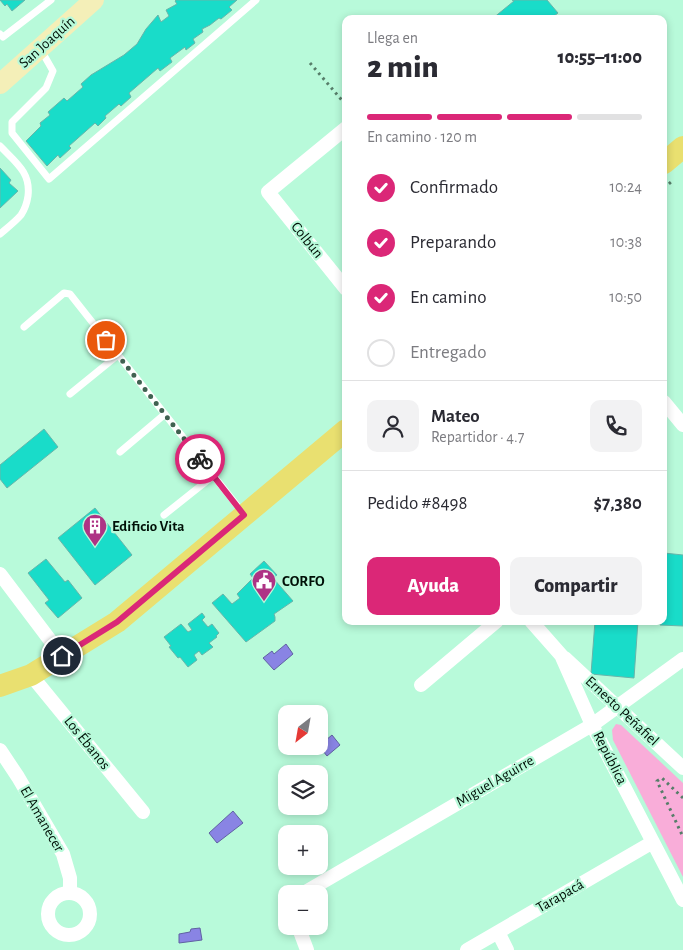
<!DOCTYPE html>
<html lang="es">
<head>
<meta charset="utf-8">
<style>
	body { margin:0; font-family:"Alegreya Sans",sans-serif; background:#f2f2f3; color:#2b2b33; height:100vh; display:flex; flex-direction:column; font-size:19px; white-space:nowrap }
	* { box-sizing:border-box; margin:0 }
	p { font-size:16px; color:#7c7c81 }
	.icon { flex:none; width:28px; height:28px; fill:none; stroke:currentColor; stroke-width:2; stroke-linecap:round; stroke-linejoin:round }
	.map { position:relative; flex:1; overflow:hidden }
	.sheet { position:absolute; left:342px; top:15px; width:325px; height:610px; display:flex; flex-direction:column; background:#fff; border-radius:10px; box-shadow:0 2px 8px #0003 }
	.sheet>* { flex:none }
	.needle { width:32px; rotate:211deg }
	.controls { position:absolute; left:278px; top:705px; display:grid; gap:10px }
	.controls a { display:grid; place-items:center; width:50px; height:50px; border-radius:10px; background:#fff; box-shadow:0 2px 8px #0003; font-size:25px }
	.pin { position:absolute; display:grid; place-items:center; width:42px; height:42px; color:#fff; margin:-21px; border:2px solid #fff; border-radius:50%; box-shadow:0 1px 5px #0007 }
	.courier { position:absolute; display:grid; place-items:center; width:50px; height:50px; margin:-25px; border:4px solid #db2777; border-radius:50%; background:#fff; color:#222; box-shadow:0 1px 6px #0007 }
	.head em { font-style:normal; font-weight:800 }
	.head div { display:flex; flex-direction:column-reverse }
	.head { display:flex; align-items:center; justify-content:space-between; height:85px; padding:0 25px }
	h1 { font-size:32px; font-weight:800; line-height:38px }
	.bar { display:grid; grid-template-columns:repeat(4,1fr); gap:8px 5px; align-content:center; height:60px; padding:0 25px }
	.bar i { height:6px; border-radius:4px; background:#e1e1e2 }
	.bar .current { background:#db2777 }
	.bar p { grid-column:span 4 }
	.line { display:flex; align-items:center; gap:12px; padding:0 25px; border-top:1px solid #e1e1e2 }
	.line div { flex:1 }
	.round { display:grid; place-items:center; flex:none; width:52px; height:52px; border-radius:10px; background:#f2f2f3 }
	ol { padding:0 25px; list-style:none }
	li { display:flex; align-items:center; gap:15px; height:55px }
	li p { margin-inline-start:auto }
	li .icon { padding:5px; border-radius:50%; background:#db2777; color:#fff; stroke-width:4 }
	li:last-child { color:#7c7c81 }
	li i { width:28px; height:28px; border:2px solid #e1e1e2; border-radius:50% }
	.action { display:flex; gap:10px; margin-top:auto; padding:10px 25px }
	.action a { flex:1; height:58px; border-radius:10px; background:#db2777; color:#fff; font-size:20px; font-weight:800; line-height:58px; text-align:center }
	.action a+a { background:#f2f2f3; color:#2b2b33 }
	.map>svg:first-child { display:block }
</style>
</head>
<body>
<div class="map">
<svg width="683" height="950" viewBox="0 0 683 950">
	<rect width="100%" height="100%" fill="#b8fada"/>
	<path fill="#f9add9" d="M 616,724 L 621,725 L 683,783 L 683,877 L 613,740 L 612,730 Z"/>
	<path fill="#8984e4" stroke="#6061a2" d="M 286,644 L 293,654 L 274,670 L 263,658 L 272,651 L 274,654 Z
		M 332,735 L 340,745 L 327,756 L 319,746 Z
		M 233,811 L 243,823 L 217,843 L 209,833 Z
		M 200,928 L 202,940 L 179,943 L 179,934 L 190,932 L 191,929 Z"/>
	<path fill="#19dcc9" stroke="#68b5aa" d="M 0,0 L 25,0 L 12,11 L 7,4 L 5,6 Z
		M 176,0 L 237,0 L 229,7 L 232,10 L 221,19 L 219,18 L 210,25 L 202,29 L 203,32 L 193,39 L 195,43 L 186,50 L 185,47 L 170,58 L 172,62 L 160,71 L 158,68 L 129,93 L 131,97 L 121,106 L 119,104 L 105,116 L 106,118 L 98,126 L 95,123 L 69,146 L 71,148 L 60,158 L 58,155 L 47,166 L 26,141 L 41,126 L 40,123 L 50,115 L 48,112 L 64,98 L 67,101 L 83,87 L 81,84 L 91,75 L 124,55 L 137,44 L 146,29 L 158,15 L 161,22 L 169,16 L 166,10 L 177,4 L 175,1 Z
		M 512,0 L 547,0 L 558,13 L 550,19 L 492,19 L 514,1 Z
		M 0,168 L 11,180 L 9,183 L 18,191 L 0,208 Z
		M 44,429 L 58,447 L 7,488 L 0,479 L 0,465 Z
		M 95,508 L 132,555 L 95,585 L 58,538 Z
		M 664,553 L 683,555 L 683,626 L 660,625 L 661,621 L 664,621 Z
		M 46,559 L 65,582 L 68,580 L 82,598 L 58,618 L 45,603 L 49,600 L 28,573 Z
		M 264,561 L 277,575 L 273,578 L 293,601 L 274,614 L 275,617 L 275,621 L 246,642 L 212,603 L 223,594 L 232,604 L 240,598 L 237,594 L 253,578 L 250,574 Z
		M 202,613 L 205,617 L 202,620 L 208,627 L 212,624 L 219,633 L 216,636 L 217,637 L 209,643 L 213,647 L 202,655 L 199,651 L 194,655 L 197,660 L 188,667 L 180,657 L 178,658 L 169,647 L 171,646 L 164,637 L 181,624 L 188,632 L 192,630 L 188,624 Z
		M 595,621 L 638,621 L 634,678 L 591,674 Z"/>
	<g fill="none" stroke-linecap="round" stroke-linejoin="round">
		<path stroke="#567d69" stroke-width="3" stroke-dasharray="2.5 4" stroke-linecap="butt" d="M 310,63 L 346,105
			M 664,188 L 671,182
			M 683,798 L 662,778 L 657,781 L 683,837"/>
		<path stroke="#fff" stroke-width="7" d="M 0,34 L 3,37 L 51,0
			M 41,50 L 53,71 L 46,88 L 12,122 L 12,133 L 49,179 L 256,0
			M 0,146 C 15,162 31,172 28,196 C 27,203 25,209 21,215 C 15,222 7,228 0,234
			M 24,327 L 64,293 L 70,294 L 243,513
			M 70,394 L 118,355
			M 120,452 L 165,414
			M 164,515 L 213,476"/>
		<path stroke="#fff" stroke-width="14" d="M 346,128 L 268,192 L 346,289
			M 664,402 L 683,425
			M 0,574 L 62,656
			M 531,621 L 561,655 L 592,725 L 683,900
			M 565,658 L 683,768
			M 31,675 L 143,812
			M 421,685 L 497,621
			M 0,750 L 18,777 L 63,854 L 70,878 L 70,893
			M48 914a21 21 0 1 1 42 0a21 21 0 1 1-42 0Z
			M 302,894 L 592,725 L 683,659
			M 298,926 L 307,950
			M 498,932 L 507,950
			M 467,950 L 653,842"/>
		<path stroke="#f4efb8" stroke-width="20" d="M 0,84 L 94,0"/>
		<path stroke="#e9e070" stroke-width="22" d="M 664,163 L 683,147
			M 0,686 L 31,675 L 117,622 L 346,430"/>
	</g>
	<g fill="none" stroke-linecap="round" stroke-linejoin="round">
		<path stroke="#406251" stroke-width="5" stroke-dasharray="0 9" d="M 106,340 L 200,459"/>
		<path stroke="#db2777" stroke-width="6" d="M 62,656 L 117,622 L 244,515 L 200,459"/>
	</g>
	<defs>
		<symbol id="building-pin" viewBox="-11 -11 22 30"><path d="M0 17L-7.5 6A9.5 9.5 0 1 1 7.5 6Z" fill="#ae3385" stroke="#b8fada"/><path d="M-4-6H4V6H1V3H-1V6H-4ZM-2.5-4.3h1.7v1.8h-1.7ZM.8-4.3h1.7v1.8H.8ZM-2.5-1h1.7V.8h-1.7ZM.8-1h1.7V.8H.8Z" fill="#fff"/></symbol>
		<symbol id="civic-pin" viewBox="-11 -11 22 30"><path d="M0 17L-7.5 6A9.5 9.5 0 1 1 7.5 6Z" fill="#ae3385" stroke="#b8fada"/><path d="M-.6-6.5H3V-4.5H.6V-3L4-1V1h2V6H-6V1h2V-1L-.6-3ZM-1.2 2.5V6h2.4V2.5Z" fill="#fff"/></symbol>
	</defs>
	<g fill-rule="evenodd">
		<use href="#building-pin" x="81" y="512" width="28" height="38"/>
		<use href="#civic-pin" x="250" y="567" width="28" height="38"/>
	</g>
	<g text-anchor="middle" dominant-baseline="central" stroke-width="4.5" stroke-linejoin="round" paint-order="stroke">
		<g font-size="15" fill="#001007" stroke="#b8fada">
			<text transform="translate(47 42) rotate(-42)">San Joaquín</text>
			<text transform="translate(307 240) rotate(51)">Colbún</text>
			<text transform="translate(622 711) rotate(43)">Ernesto Peñafiel</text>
			<text transform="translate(87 743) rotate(51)">Los Ébanos</text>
			<text transform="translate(610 758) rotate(63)">República</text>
			<text transform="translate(495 781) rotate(-30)">Miguel Aguirre</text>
			<text transform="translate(42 819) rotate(60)">El Amanecer</text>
			<text transform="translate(560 896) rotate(-30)">Tarapacá</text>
		</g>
		<g font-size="15" font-weight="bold" fill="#001007" stroke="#b8fada" text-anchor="start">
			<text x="112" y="526">Edificio Vita</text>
			<text x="282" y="581">CORFO</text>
		</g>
	</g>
</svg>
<div class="controls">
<a><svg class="needle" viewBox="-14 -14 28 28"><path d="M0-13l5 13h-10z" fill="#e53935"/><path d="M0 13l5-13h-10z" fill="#7c7c81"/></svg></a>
<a><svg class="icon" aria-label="layers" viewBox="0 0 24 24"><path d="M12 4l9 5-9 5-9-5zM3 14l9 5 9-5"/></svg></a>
<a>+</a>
<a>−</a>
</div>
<div class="pin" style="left:106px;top:340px;background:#ea580c"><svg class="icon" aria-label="bag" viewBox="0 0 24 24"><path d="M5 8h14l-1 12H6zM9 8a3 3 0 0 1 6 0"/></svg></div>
<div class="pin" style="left:62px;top:656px;background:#1f2937"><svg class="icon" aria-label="home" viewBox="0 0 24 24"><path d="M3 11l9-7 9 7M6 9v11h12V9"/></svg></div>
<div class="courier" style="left:200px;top:459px"><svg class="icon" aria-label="bike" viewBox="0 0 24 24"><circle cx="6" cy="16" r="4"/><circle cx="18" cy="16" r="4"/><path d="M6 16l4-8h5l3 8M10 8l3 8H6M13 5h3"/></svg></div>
<section class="sheet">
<div class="head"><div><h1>2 min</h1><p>Llega en</p></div><em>10:55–11:00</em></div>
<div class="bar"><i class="current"></i><i class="current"></i><i class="current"></i><i></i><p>En camino · 120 m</p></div>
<ol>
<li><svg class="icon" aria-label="check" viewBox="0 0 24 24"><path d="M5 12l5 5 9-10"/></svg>Confirmado<p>10:24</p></li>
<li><svg class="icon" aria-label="check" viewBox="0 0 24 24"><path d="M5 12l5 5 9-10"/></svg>Preparando<p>10:38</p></li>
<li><svg class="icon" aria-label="check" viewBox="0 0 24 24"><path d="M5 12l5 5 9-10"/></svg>En camino<p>10:50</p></li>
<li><i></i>Entregado</li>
</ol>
<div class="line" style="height:90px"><a class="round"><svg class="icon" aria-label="person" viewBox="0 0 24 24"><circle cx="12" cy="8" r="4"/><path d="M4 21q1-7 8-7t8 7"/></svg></a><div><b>Mateo</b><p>Repartidor · 4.7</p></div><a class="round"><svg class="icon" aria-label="phone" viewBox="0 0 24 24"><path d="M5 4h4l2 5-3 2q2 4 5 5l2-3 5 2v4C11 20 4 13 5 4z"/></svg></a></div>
<div class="line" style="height:65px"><div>Pedido #8498</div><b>$7,380</b></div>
<div class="action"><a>Ayuda</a><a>Compartir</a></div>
</section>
</div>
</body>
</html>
